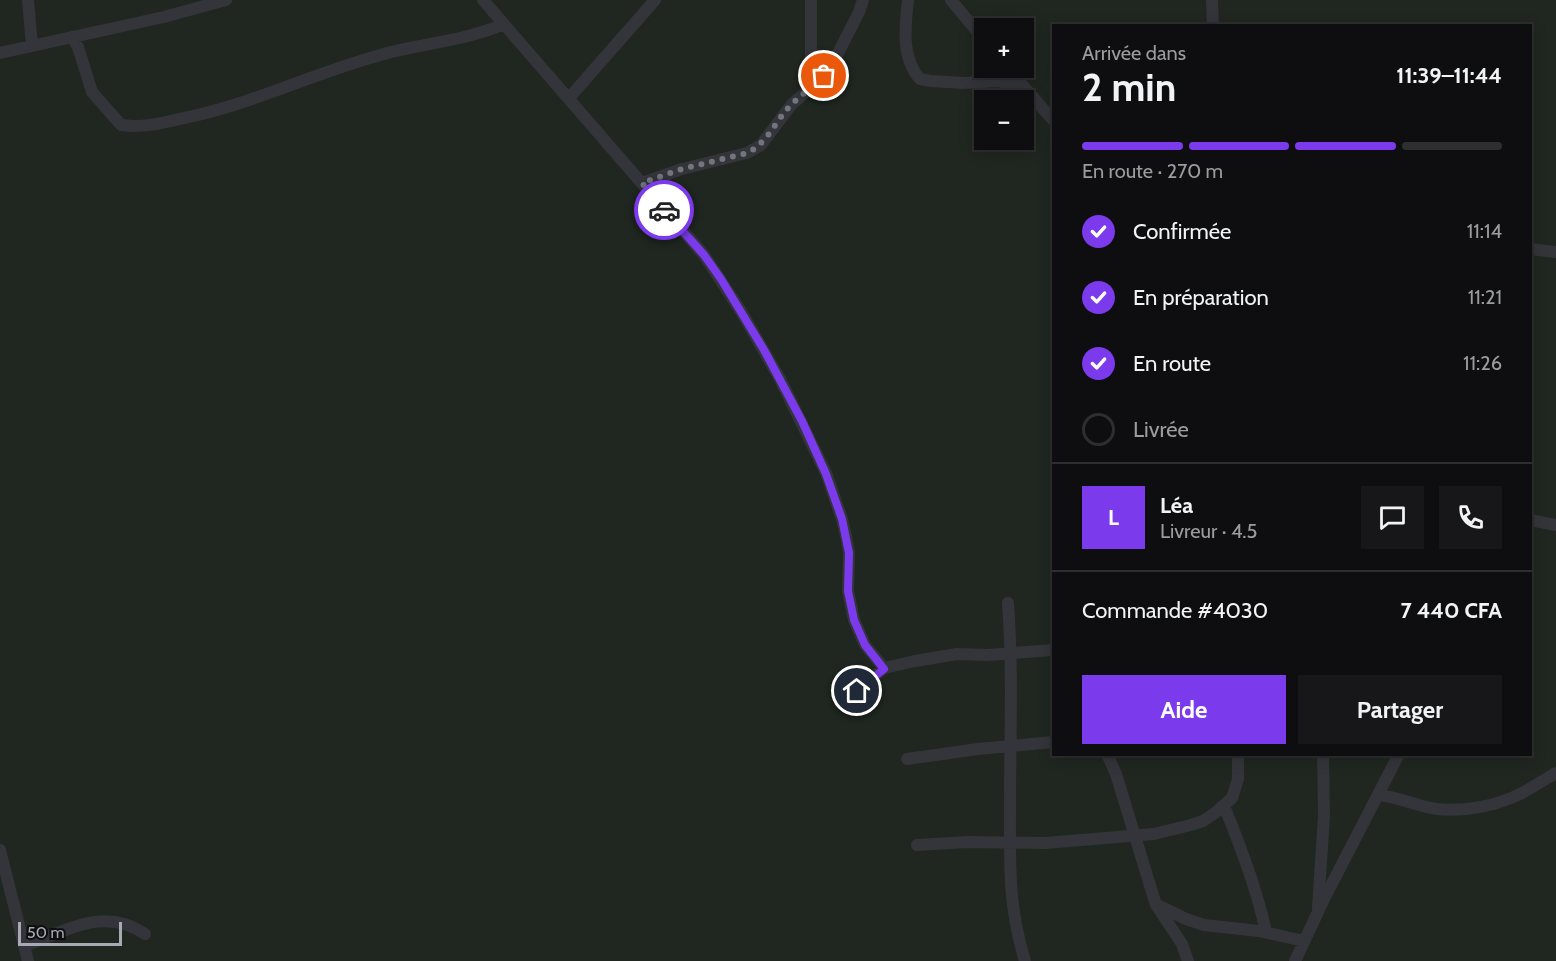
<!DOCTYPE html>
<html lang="fr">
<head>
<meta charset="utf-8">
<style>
	body { margin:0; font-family:Cabin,sans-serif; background:#171719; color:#f1f3f6; height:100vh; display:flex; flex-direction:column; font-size:22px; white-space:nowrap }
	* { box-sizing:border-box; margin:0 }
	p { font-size:20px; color:#9b9c9f }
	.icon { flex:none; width:33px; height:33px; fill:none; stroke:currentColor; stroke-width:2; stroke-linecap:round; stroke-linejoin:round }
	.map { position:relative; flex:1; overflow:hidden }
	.details { position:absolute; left:1052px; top:24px; width:480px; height:732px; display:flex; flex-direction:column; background:#0e0e10; border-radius:0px; box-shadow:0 3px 15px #0003,0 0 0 2px #2e2e30 }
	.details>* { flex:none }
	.fabs { position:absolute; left:974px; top:18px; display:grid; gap:12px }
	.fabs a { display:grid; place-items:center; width:60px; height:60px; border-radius:0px; background:#0e0e10; box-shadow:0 3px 15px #0003,0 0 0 2px #2e2e30; font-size:30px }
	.scale { position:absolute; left:18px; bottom:15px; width:104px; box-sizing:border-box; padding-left:6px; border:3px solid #a5aab5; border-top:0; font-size:16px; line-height:21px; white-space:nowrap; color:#a5aab5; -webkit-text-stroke:4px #0e0e10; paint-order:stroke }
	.pin { position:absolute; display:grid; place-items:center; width:51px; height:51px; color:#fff; margin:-26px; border:3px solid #fff; border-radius:50%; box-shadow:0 2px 6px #0007 }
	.courier { position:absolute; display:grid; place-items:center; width:60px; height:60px; margin:-30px; border:4px solid #7c3aed; border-radius:50%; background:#fff; color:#222; box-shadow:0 2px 8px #0007 }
	.head em { font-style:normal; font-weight:800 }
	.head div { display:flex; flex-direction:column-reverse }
	.head { display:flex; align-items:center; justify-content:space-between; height:102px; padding:0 30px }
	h1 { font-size:39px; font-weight:800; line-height:45px }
	.bar { display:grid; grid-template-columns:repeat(4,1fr); gap:9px 6px; align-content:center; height:72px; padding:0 30px }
	.bar i { height:8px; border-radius:4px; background:#2e2e30 }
	.bar .active { background:#7c3aed }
	.bar p { grid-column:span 4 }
	.line { display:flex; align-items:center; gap:15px; padding:0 30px; border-top:2px solid #2e2e30 }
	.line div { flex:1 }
	.round { display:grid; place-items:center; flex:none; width:63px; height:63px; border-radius:0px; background:#171719 }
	ol { padding:0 30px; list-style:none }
	li { display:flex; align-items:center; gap:18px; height:66px }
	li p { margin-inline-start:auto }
	li .icon { padding:6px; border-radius:50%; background:#7c3aed; color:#fff; stroke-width:4 }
	li:last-child { color:#9b9c9f }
	li i { width:33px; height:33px; border:3px solid #2e2e30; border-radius:50% }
	.button { display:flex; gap:12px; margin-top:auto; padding:12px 30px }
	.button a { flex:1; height:69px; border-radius:0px; background:#7c3aed; color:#fff; font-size:24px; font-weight:800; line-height:69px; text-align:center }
	.button a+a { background:#171719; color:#f1f3f6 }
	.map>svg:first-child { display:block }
</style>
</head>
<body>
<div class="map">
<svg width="1556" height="961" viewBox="0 0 1556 961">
	<rect width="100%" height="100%" fill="#131315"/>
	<path fill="#1f2720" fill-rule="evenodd" d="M 0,0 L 1556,0 L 1556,961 L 0,961 ZM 1053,26 L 1530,26 L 1530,754 L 1053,754 ZM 984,28 L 1023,28 L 1023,68 L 984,68 ZM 984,100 L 1023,100 L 1023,140 L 984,140 Z"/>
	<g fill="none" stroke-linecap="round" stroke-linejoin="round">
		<path stroke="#34353a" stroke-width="12" d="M 28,0 L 32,46
			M 483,0 L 704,255 L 742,313 L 780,379 L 826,473 L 842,519 L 846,536 L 849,553 L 848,591 L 854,620 L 865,645 L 884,668
			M 908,0 C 905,26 901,58 920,79 L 931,81 L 964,83 L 998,81 L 1023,88
			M 951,0 L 984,40
			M 1212,0 L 1213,26
			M 72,37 L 78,47 L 92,92 L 121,125 C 143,128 163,123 184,118 C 253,104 316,72 384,54 C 424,43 465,41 504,24
			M 0,53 L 164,17 L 226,0
			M 1007,68 L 1053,120
			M 811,88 L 811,0
			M 569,98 L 655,0
			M 642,183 L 682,169 L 747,153 L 761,145 L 792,104 L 824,76 L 831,67 L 859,12 L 863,0
			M 1530,249 L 1556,252
			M 1530,520 L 1556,525
			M 1008,603 C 1013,671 1010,739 1010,808 C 1010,864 1008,906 1025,961
			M 857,691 L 884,668 L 915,661 L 957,654 L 987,655 L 1053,650
			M 1107,754 L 1116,774 L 1156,905 L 1182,944 L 1188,961
			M 907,759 L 978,749 L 1053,742
			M 1378,795 C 1399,797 1417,806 1437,809 C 1464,812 1496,806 1520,794 C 1532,788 1544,780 1556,773
			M 1224,806 C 1241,847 1257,889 1266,932
			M 917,845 L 968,842 L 1045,843 L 1154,834 L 1191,825 L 1203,821 L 1215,813 L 1232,798 L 1238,779 L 1238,754
			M 0,850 L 28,961
			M 1157,905 L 1186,919 L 1204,925 L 1259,931 L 1304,941
			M 1318,908 L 1324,816 L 1323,754
			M 24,946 C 66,932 103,905 145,934
			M 1295,961 L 1324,899 L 1399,754"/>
	</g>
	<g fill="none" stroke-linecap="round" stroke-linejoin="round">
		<path stroke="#72757d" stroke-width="6" stroke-dasharray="0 10.8" d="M 664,210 L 642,183 L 682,169 L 747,153 C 768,143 775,121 791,105 C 801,95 813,86 824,76"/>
		<path stroke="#7c3aed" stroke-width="8" d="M 664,210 L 704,255 L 721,279 L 764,350 L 802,421 L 826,474 L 842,519 L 849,553 L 848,591 L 854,620 L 865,645 L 884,669 L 857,691"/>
	</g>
</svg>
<div class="fabs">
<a>+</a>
<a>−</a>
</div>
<div class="scale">50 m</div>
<div class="pin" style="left:824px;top:76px;background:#ea580c"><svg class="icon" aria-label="bag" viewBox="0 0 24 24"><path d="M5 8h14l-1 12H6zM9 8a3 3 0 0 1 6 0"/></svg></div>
<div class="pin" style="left:857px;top:691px;background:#1f2937"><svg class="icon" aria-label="home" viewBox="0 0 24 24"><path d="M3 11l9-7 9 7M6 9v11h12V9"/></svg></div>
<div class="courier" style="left:664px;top:210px"><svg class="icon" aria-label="car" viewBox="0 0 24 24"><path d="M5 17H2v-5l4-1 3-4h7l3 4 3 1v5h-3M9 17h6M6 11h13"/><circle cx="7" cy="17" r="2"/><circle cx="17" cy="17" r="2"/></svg></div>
<section class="details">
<div class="head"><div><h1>2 min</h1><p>Arrivée dans</p></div><em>11:39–11:44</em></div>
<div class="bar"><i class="active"></i><i class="active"></i><i class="active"></i><i></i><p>En route · 270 m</p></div>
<ol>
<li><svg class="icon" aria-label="check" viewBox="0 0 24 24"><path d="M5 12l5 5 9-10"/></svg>Confirmée<p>11:14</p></li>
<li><svg class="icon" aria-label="check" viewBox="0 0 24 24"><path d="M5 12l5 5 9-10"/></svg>En préparation<p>11:21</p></li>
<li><svg class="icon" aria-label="check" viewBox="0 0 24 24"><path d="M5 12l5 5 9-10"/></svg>En route<p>11:26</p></li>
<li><i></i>Livrée</li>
</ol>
<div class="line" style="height:108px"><b class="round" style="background:#7c3aed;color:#fff">L</b><div><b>Léa</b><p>Livreur · 4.5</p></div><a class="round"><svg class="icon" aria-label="chat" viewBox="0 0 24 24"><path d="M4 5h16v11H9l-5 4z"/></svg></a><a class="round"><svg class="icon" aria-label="phone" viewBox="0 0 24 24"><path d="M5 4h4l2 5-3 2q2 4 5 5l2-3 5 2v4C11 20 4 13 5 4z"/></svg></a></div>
<div class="line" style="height:78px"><div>Commande #4030</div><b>7 440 CFA</b></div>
<div class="button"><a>Aide</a><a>Partager</a></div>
</section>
</div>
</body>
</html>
